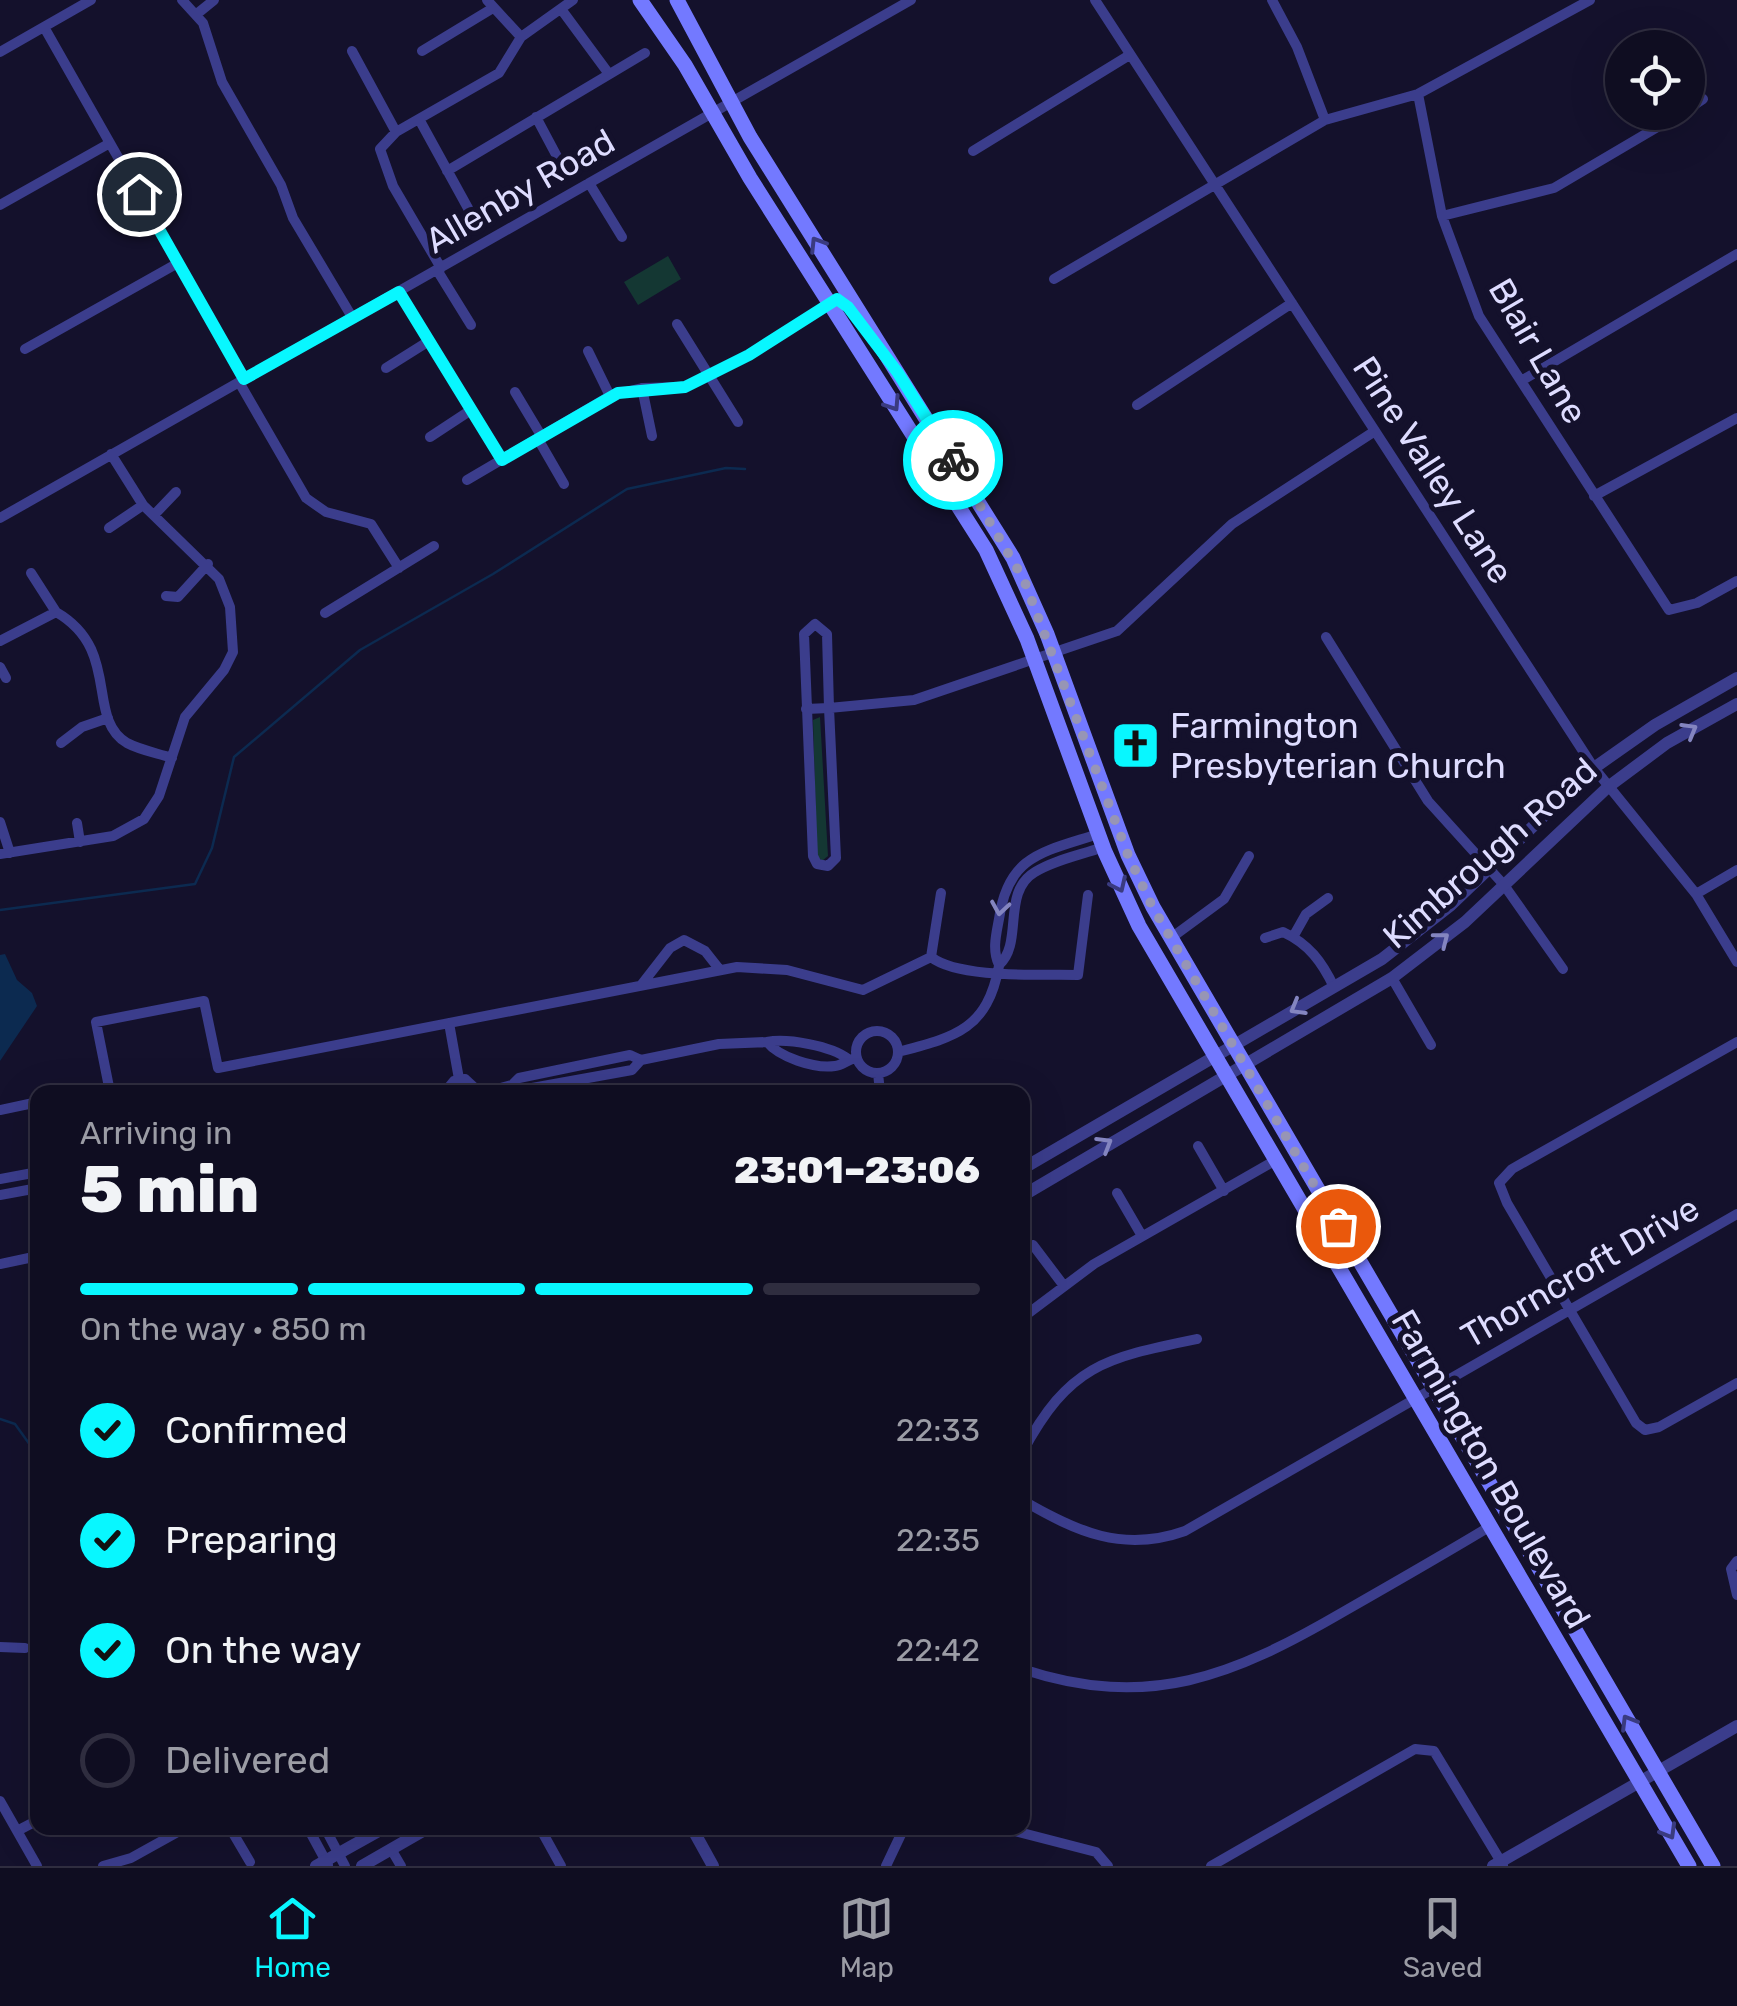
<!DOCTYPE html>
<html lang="en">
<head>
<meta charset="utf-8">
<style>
	body { margin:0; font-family:Rubik,sans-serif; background:#18162a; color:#f1f3f6; height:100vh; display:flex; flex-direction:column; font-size:38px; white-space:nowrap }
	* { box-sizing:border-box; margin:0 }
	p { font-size:32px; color:#9b9ca5 }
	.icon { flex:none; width:55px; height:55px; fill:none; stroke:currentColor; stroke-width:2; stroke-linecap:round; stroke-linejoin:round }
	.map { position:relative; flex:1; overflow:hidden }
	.drawer { position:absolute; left:30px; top:1085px; width:1000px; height:750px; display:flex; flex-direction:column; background:#0f0d21; border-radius:20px; box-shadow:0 10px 40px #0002,0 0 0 2px #2f2d3f }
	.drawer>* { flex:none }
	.buttons { position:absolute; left:1605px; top:30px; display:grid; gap:20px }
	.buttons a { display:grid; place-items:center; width:100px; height:100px; border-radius:50%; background:#0f0d21; box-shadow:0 10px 40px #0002,0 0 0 2px #2f2d3f; font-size:50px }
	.pin { position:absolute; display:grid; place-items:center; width:85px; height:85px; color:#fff; margin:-42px; border:5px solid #fff; border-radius:50%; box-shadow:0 2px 10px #0007 }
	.courier { position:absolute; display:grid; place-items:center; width:100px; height:100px; margin:-50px; border:8px solid #08f7ff; border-radius:50%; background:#fff; color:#222; box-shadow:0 2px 12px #0007 }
	.headline em { font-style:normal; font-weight:800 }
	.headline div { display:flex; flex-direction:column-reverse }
	.headline { display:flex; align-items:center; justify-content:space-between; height:170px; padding:0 50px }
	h1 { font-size:65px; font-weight:800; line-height:75px }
	.bar { display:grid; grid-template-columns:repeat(4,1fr); gap:15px 10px; align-content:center; height:120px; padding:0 50px }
	.bar i { height:12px; border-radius:8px; background:#2f2d3f }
	.bar .current { background:#08f7ff }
	.bar p { grid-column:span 4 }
	ol { padding:0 50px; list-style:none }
	li { display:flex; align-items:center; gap:30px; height:110px }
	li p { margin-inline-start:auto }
	li .icon { padding:10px; border-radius:50%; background:#08f7ff; color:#111; stroke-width:4 }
	li:last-child { color:#9b9ca5 }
	li i { width:55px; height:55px; border:5px solid #2f2d3f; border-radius:50% }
	.dock { display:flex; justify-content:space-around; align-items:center; height:140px; border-top:2px solid #2f2d3f; background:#0f0d21; font-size:28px; color:#9b9ca5 }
	.dock a { display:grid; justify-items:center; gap:5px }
	.dock .current { color:#08f7ff }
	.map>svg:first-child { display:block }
</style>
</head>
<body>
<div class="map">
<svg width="1737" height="1866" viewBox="0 0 1737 1866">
	<rect width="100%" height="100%" fill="#14112c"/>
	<path fill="#143733" d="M 668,256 L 681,279 L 638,305 L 624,282 Z
		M 820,717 L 828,856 L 822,861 L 817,856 L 813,720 Z"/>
	<path fill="#0c2a50" d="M 5,954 L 17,980 L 32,993 L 37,1006 L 0,1061 L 0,955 Z"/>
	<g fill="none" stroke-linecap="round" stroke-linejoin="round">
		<path stroke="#0c2a50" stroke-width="2.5" d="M 0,910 L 195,884 L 212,848 L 234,757 L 360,650 L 493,574 L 627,489 L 726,468 L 745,469
			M 0,1419 L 15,1424 L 38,1456"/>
		<path stroke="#3b3d8c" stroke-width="10" d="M 182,0 L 203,23 L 222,82 L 281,185 L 293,218 L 352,317
			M 1095,0 L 1594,768 L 1696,894 L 1737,962
			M 1272,0 L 1297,47 L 1325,120
			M 561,9 L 609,74
			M 198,13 L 214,0
			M 44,27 L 244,379
			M 521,37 L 573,0
			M 352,51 L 396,132
			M 422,51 L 493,8
			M 0,52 L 91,0
			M 1418,94 L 1442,216 L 1479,316 L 1669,610 L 1697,603 L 1737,581
			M 1688,109 L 1703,99
			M 536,117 L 561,164
			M 419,119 L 469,210
			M 973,151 L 1128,56
			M 447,171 L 645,53
			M 589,183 L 622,237
			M 0,205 L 110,143
			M 1442,216 L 1554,188 L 1683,112
			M 441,268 L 393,186 L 380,149 L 396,132 L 499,73 L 521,37 L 487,0
			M 437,270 L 471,325
			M 1054,279 L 1325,120 L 1418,94 L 1590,0
			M 399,292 L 502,460
			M 677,324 L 738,422
			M 25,349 L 178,263
			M 588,351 L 610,396
			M 386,368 L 429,341
			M 1521,381 L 1737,254
			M 239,382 L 306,498 L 326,512 L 371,524 L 399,568
			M 642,388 L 652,436
			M 515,392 L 542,437
			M 1137,405 L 1292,303
			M 430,437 L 471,410
			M 538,439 L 564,484
			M 467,480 L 610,396 L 642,388 L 685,387 L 749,355 L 829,304
			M 1594,496 L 1737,418
			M 154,515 L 176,492
			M 0,518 L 911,0
			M 109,528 L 143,505
			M 31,573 L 56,612
			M 166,596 L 178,597 L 208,564
			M 325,613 L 434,546
			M 1326,637 L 1428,801 L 1504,885 L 1563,969
			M 0,641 L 56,612 C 122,650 85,718 127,743 C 140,750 157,753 172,758
			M 0,667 L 6,678
			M 806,709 L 829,708 L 827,634 L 815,624 L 804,634 L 813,856 L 817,864 L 828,866 L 836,858 L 829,708 L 914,700 L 1117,631 L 1232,524 L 1375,431
			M 61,743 L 82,727 L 108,718
			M 0,822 L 10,853
			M 77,823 L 80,842
			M 1098,834 C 1043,852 1008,855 999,919 C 996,935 992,950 999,965 C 1024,943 1001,892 1035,872 C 1054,860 1081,855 1103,847
			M 0,854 L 113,836 L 144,819 L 159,796 L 185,717 L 224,670 L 233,652 L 230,607 L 219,579 L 143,505 L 111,454
			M 1696,894 L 1737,870
			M 1293,937 L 1306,914 L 1328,898
			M 1171,938 L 1224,899 L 1249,856
			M 1265,938 L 1283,932 C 1309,944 1322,962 1334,987
			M 931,957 C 959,979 1042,974 1078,975 L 1088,895
			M 931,957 L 941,893
			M 1392,978 L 1431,1045
			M 642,984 L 670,948 L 684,940 L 705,951 L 720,970
			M 449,1023 L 459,1079
			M856 1052a21 21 0 1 1 42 0a21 21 0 1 1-42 0Z
			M 1737,1042 L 1512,1169 L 1499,1183 L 1507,1203 L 1636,1423 L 1645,1430 L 1659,1427 L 1737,1383
			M 898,1052 C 955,1037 987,1030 999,966
			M 848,1059 C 832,1046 787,1038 767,1042 C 779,1057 814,1069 835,1066 C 843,1065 848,1059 857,1058
			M 641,1060 L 632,1070 L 521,1090 L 512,1085 L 519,1078 L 630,1055 L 641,1060 L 719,1044 L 767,1042
			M 878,1073 L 880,1092
			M 82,1092 L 109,1087 L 96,1022 L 204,1001 L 218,1068 L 737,967 L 787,970 L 863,990 L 931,957
			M 445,1092 L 454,1081 L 465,1079 L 479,1092
			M 486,1092 L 512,1085
			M 0,1110 L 38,1102
			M 1198,1146 L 1224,1191
			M 0,1179 L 38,1172
			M 1117,1193 L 1142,1236
			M 0,1195 L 38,1188
			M 1033,1245 L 1064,1286
			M 0,1264 L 38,1256
			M 1022,1318 L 1094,1264 L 1276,1160
			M 1022,1453 C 1069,1365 1104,1358 1197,1339
			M 1022,1500 C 1077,1532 1123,1553 1185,1531 L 1737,1214
			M 1737,1561 L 1731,1569 L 1737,1595
			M 0,1647 L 25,1648
			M 1022,1669 C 1149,1711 1233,1676 1343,1612 C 1392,1584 1441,1556 1489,1527
			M 0,1801 L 37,1866
			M 230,1828 L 250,1862
			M 308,1828 L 328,1865
			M 325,1828 L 345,1866
			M 540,1828 L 561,1866
			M 1003,1828 L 1096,1852 L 1108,1866
			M 17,1831 L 38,1820
			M 391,1849 L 401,1866
			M 103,1866 L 131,1858 L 185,1828
			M 886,1866 L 904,1828
			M 1211,1866 L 1415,1749 L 1434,1751 L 1503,1865"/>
		<path stroke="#3b3d8c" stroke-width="12" d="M 1022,1169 L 1382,959 L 1451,905 L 1594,768 L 1655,725 L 1737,678
			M 1022,1196 L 1392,978 L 1465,922 L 1608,787 L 1667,743 L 1737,704
			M 692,1828 L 713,1866
			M 316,1866 L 384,1828
			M 362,1866 L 428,1828
			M 1493,1866 L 1737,1726"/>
		<path stroke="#7379ff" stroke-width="15" d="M 640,0 L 685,65 L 750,178 L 986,550 L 1027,639 L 1105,852 L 1139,926 L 1689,1866
			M 677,0 L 750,137 L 1013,558 L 1047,634 L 1128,855 L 1153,907 L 1713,1866"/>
	</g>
	<defs><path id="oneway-chevron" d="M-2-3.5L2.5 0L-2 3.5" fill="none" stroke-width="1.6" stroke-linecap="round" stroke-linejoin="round" transform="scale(2.5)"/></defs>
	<g stroke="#3a3b80">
		<use href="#oneway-chevron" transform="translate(817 244) rotate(-122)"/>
		<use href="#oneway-chevron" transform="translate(893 404) rotate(57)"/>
		<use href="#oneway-chevron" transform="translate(1119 885) rotate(65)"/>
		<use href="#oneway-chevron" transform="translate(1628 1722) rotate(-121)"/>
		<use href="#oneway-chevron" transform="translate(1669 1832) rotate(60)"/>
	</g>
	<g stroke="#8485c0">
		<use href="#oneway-chevron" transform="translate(1690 730) rotate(-30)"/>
		<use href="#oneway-chevron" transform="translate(1000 908) rotate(99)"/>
		<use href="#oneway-chevron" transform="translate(1442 939) rotate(-38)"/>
		<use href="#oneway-chevron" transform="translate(1297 1008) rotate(150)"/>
		<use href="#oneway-chevron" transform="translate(1105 1144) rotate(-31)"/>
	</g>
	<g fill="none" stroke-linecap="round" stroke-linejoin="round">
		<path stroke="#9795b5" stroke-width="10" stroke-dasharray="0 18" d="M 953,460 L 1024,580 L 1128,855 L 1152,906 L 1338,1226"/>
		<path stroke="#08f7ff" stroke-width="12" d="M 139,194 L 244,379 L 399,292 L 502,460 L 618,393 L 685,387 L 749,355 L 837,299 L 848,307 L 898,373 L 953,460"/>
	</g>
	<defs>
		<symbol id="church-square" viewBox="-11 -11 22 22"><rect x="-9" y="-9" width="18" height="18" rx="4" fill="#08f7ff" stroke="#14112c"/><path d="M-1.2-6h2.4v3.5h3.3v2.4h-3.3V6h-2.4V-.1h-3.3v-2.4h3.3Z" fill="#111"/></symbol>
	</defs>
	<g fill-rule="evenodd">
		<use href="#church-square" x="1108" y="718" width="55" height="55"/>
	</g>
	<g text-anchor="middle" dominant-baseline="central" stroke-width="10" stroke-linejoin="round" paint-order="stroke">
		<g font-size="35" fill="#dedcff" stroke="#14112c">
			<text transform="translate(520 191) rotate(-30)">Allenby Road</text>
			<text transform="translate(1538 351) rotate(60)">Blair Lane</text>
			<text transform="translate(1433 470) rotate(57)">Pine Valley Lane</text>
			<text transform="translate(1490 853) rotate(-41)">Kimbrough Road</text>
			<text transform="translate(1580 1272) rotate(-30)">Thorncroft Drive</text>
			<text transform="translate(1491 1469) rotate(60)">Farmington Boulevard</text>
		</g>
		<g font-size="35" fill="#dedcff" stroke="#14112c" text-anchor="start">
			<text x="1170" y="726">Farmington<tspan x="1170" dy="40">Presbyterian Church</tspan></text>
		</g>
	</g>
</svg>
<div class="buttons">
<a><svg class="icon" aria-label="locate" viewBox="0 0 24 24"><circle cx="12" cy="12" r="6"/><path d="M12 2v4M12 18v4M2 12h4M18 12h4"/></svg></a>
</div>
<div class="pin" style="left:1338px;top:1226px;background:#ea580c"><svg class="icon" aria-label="bag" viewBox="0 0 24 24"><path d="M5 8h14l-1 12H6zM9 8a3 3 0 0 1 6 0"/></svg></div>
<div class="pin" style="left:139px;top:194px;background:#1f2937"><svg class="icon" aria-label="home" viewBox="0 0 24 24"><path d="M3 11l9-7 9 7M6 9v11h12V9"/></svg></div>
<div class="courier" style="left:953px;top:460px"><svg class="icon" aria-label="bike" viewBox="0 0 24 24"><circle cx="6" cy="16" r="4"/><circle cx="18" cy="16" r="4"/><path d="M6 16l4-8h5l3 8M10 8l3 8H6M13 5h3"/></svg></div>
<section class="drawer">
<div class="headline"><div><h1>5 min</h1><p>Arriving in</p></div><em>23:01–23:06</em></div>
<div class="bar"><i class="current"></i><i class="current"></i><i class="current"></i><i></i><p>On the way · 850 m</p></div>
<ol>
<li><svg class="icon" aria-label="check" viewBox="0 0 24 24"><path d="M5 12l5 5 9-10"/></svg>Confirmed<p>22:33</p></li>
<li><svg class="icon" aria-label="check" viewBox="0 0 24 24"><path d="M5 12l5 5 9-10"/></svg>Preparing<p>22:35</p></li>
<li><svg class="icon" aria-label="check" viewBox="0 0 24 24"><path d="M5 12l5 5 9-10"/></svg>On the way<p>22:42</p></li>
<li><i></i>Delivered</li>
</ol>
</section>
</div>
<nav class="dock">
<a class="current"><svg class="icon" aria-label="home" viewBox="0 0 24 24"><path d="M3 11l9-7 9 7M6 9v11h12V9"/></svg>Home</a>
<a><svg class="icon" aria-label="map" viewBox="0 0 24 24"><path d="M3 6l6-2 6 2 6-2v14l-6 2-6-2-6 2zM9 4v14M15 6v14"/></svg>Map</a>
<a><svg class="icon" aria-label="saved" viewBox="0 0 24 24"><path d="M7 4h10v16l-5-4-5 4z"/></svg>Saved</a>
</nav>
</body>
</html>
